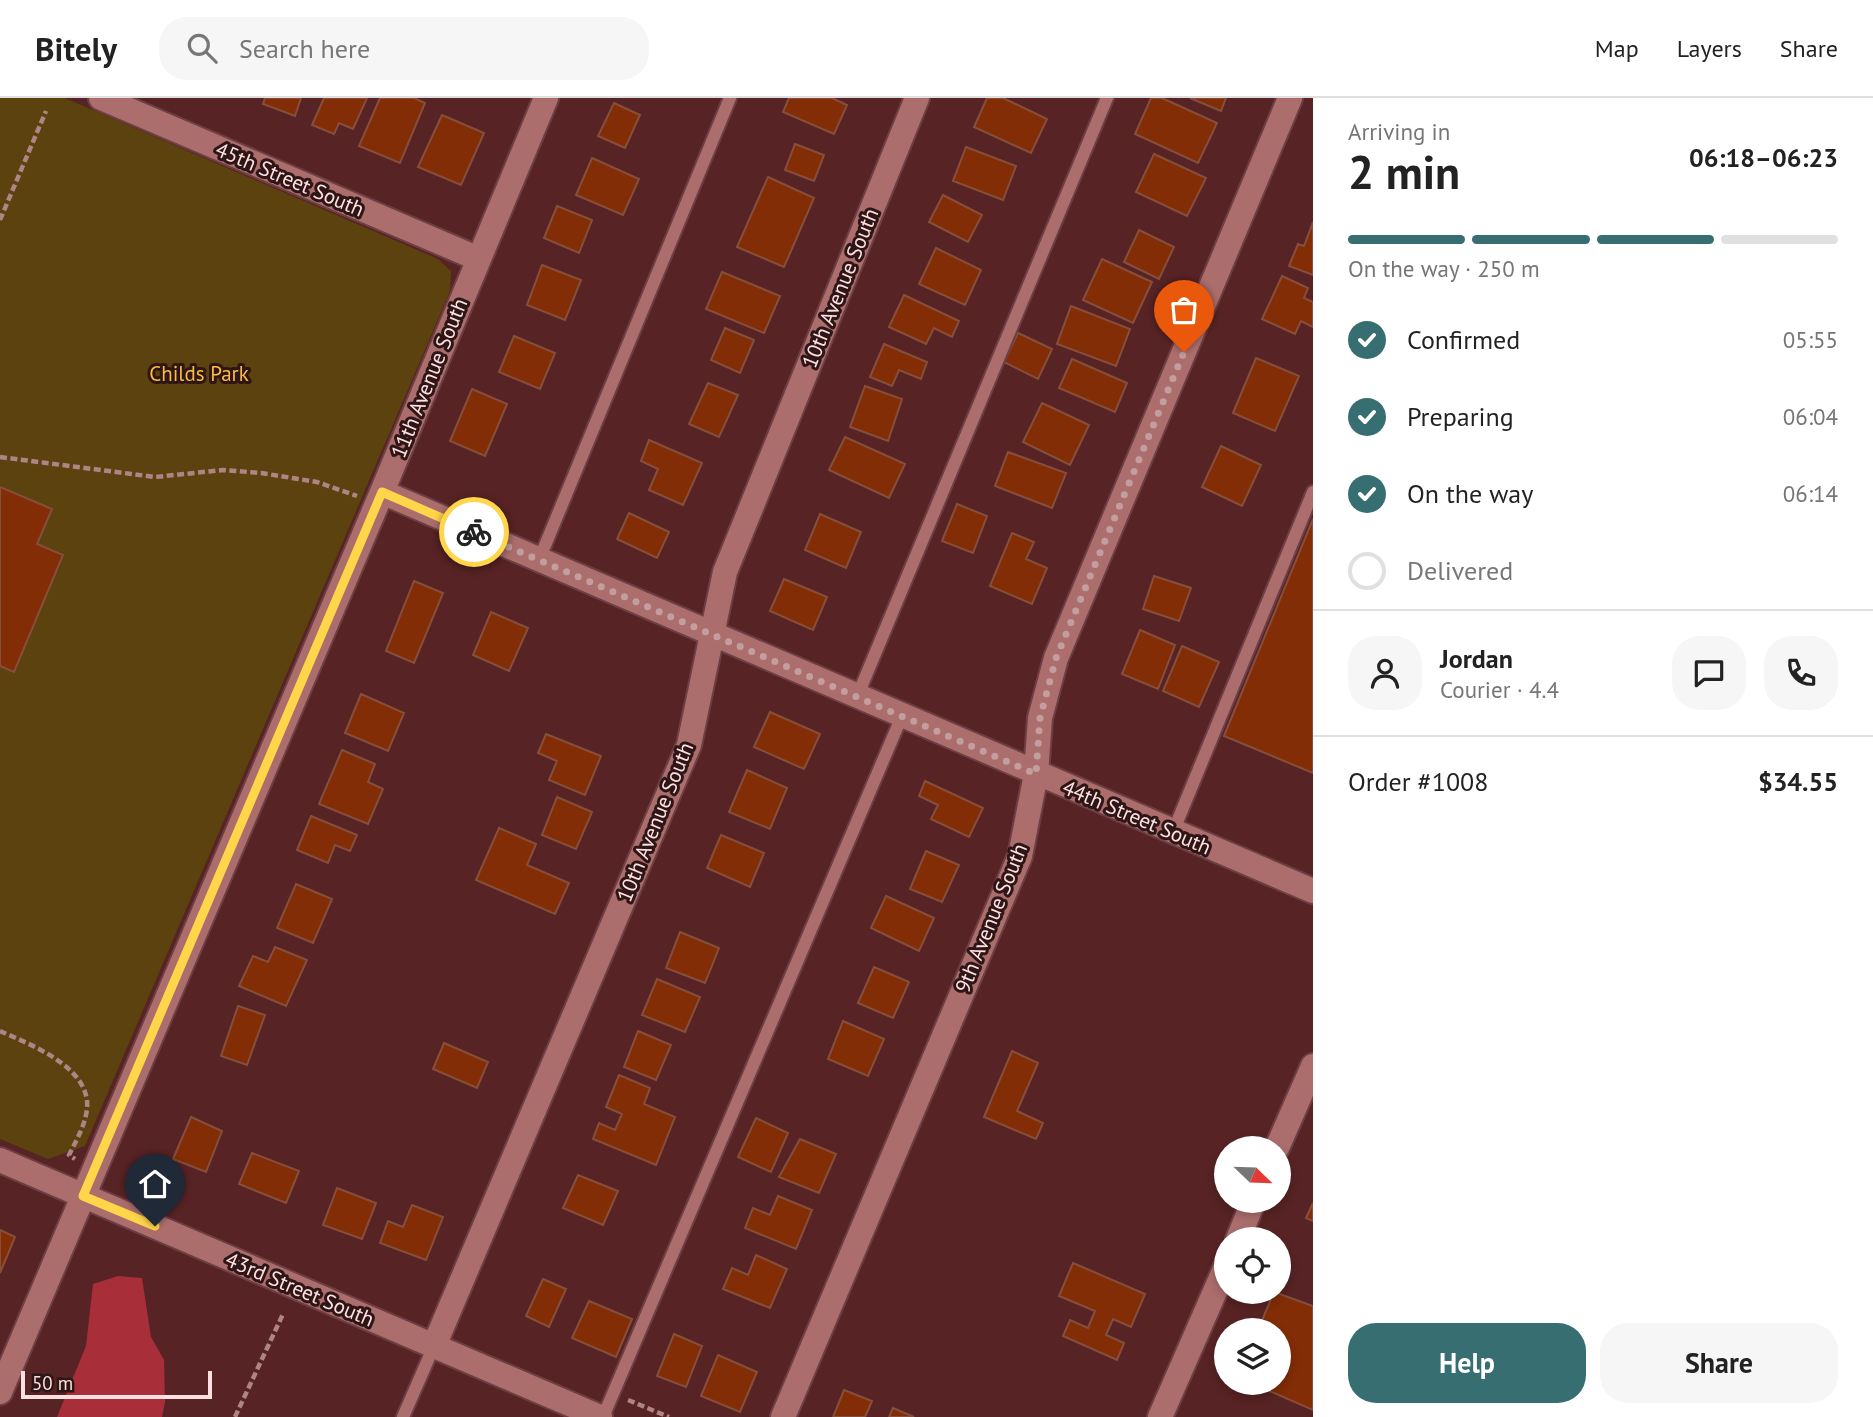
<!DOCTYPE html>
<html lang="en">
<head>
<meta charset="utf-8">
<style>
	body { margin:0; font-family:"PT Sans",sans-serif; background:#f6f6f6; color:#222; height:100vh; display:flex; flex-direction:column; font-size:26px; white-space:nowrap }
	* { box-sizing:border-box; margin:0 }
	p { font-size:23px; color:#767676 }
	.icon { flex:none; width:38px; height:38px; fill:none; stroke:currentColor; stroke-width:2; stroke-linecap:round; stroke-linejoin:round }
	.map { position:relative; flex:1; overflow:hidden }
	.details { display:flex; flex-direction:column; background:#fff; width:560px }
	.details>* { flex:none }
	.needle { width:46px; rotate:113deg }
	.buttons { position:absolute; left:1214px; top:1038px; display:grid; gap:14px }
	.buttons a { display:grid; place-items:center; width:77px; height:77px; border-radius:50%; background:#fff; box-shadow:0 4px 10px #0003; font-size:35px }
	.scale { position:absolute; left:21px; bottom:18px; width:191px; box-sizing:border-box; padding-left:7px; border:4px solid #fde0df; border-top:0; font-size:19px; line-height:24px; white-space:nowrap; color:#fde0df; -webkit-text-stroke:5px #2e1616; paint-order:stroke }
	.pin { position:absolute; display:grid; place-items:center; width:60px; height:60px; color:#fff; margin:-72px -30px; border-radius:50% 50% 50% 0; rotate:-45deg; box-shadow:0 0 7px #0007 }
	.pin .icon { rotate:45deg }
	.courier { position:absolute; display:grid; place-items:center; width:70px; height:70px; margin:-35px; border:5px solid #ffd54a; border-radius:50%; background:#fff; color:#222; box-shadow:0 2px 9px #0007 }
	.summary em { font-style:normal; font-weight:700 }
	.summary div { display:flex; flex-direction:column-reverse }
	.summary { display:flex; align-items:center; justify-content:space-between; height:119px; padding:0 35px }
	h1 { font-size:46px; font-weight:700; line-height:52px }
	.bar { display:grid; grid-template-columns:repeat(4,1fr); gap:10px 7px; align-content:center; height:84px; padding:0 35px }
	.bar i { height:9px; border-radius:5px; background:#e0e0e0 }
	.bar .current { background:#376e72 }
	.bar p { grid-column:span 4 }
	.line { display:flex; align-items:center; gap:18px; padding:0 35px; border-top:2px solid #e0e0e0 }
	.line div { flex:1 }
	.round { display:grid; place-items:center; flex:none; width:74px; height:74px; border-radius:28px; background:#f6f6f6 }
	ol { padding:0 35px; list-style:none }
	li { display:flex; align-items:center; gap:21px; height:77px }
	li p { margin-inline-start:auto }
	li .icon { padding:7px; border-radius:50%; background:#376e72; color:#fff; stroke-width:4 }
	li:last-child { color:#767676 }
	li i { width:38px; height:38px; border:4px solid #e0e0e0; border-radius:50% }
	.cta { display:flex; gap:14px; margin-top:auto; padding:14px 35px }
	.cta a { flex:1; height:80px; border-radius:28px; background:#376e72; color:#fff; font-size:28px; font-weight:700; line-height:80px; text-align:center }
	.cta a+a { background:#f6f6f6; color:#222 }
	header { display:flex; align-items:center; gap:42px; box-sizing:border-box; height:98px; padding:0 35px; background:#fff; border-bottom:2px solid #e0e0e0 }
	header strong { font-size:33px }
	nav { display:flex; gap:38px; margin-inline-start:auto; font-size:24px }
	.search { width:490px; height:63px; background:#f6f6f6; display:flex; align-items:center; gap:18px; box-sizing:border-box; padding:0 24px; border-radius:28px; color:#767676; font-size:26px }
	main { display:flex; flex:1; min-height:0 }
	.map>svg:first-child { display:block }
</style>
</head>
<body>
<header>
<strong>Bitely</strong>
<div class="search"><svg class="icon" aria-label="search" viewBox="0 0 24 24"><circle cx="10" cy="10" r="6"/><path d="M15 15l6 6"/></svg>Search here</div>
<nav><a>Map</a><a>Layers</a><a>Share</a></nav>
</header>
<main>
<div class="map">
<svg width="1313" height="1319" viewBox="0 0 1313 1319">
	<rect width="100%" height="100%" fill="#582324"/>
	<path fill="#5b420e" d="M 0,0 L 65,0 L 438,161 L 451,173 L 450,193 L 85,1048 L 48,1061 L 0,1041 Z"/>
	<path fill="#a82f3a" d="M 118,1178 L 142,1180 L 151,1239 L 164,1262 L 165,1304 L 162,1319 L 57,1319 L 86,1248 L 93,1186 Z"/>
	<path fill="#822d06" stroke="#864f3c" stroke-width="2" d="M 265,0 L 301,0 L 295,18 L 263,6 Z
		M 324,0 L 367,0 L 353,31 L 339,25 L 334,36 L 312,27 Z
		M 380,0 L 414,0 L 425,5 L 400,65 L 359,48 Z
		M 789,0 L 832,0 L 847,7 L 834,36 L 783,14 Z
		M 987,0 L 1003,0 L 1047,21 L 1031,55 L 974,29 Z
		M 1151,0 L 1162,0 L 1217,25 L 1198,65 L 1135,36 Z
		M 1190,0 L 1226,0 L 1221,13 Z
		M 614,5 L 640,17 L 625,50 L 598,38 Z
		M 442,17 L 484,35 L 461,87 L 418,69 Z
		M 795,46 L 824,57 L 814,83 L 785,72 Z
		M 966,49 L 1016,68 L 1003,102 L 953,83 Z
		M 1154,56 L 1206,80 L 1187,118 L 1136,94 Z
		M 592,60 L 639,81 L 623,117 L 576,97 Z
		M 768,79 L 814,100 L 784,169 L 737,149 Z
		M 943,97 L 982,117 L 968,144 L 929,124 Z
		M 557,108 L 592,122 L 579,155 L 544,140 Z
		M 1313,124 L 1313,177 L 1289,168 L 1298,146 L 1304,148 Z
		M 1139,132 L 1174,149 L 1159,181 L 1124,164 Z
		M 936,150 L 981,172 L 965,207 L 919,186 Z
		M 1102,161 L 1152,184 L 1133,225 L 1083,202 Z
		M 542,167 L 581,182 L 565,222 L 527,207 Z
		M 722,174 L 780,198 L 764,235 L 706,211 Z
		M 1282,178 L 1308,190 L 1304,200 L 1313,204 L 1313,229 L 1301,223 L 1295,236 L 1262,221 Z
		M 904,197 L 959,223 L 952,239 L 934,230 L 926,246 L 889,229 Z
		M 1071,208 L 1130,231 L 1116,268 L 1057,246 Z
		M 725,230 L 754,242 L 740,275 L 711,262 Z
		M 1018,235 L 1052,251 L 1038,281 L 1004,264 Z
		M 514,238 L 555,255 L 540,291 L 499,274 Z
		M 884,246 L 927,264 L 921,281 L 899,272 L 892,288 L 870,279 Z
		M 1256,260 L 1299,278 L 1275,333 L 1233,315 Z
		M 1072,261 L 1127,285 L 1115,314 L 1059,290 Z
		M 708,285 L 738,297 L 719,339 L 689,326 Z
		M 865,288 L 902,301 L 888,343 L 850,329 Z
		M 472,291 L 507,306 L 485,358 L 450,343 Z
		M 1042,305 L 1089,327 L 1070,367 L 1023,344 Z
		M 845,339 L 905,366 L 889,400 L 829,372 Z
		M 649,342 L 702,365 L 683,407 L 649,392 L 658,371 L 641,363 Z
		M 1221,348 L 1261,367 L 1242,408 L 1202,389 Z
		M 1008,354 L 1066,375 L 1052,410 L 995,388 Z
		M 0,389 L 52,411 L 37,446 L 63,457 L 14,574 L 0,568 Z
		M 957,406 L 987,418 L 973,455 L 942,443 Z
		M 629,415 L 669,434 L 657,460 L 617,441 Z
		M 820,416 L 861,434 L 846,470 L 805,452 Z
		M 1313,421 L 1313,675 L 1224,638 Z
		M 1012,435 L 1034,444 L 1026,461 L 1047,470 L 1032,506 L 990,488 Z
		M 1154,478 L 1191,490 L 1179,523 L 1143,511 Z
		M 784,481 L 827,499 L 813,532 L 770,513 Z
		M 414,483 L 443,495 L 414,565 L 386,553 Z
		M 491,514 L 528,530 L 509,573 L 473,557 Z
		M 1140,532 L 1175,547 L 1158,591 L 1122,576 Z
		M 1182,548 L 1219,564 L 1199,609 L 1163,593 Z
		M 361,596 L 404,615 L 388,653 L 345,635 Z
		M 770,614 L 820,636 L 804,671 L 754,649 Z
		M 546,636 L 601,658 L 585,697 L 549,682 L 557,663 L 538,655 Z
		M 342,652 L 375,666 L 368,684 L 383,691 L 368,726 L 319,706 Z
		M 747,672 L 787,690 L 770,731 L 729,714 Z
		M 925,683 L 983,710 L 969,739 L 931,721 L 938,707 L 919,698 Z
		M 557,699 L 592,714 L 576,751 L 542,737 Z
		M 311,718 L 357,737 L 350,753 L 335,747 L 328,765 L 297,752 Z
		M 499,730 L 536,746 L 527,767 L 569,785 L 555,816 L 476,782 Z
		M 721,737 L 764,755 L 750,789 L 707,770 Z
		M 926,753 L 959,767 L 942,804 L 910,791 Z
		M 296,786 L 332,801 L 313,845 L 277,830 Z
		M 886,798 L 934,820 L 919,853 L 871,830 Z
		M 680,834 L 719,850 L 705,885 L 666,870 Z
		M 275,849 L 307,862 L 286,908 L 239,888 L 253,858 L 268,864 Z
		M 874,869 L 909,884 L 893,920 L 858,905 Z
		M 657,881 L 700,899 L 685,934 L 642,917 Z
		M 238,908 L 265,917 L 247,967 L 221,958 Z
		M 843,923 L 884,941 L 868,978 L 828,961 Z
		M 638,933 L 671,947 L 656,982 L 624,969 Z
		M 444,945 L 488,964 L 477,990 L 433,971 Z
		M 1012,953 L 1038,965 L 1017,1013 L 1043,1025 L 1036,1041 L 984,1019 Z
		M 619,977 L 650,990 L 644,1006 L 675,1019 L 656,1067 L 593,1041 L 599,1025 L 615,1032 L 622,1016 L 606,1009 Z
		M 191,1019 L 222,1033 L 206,1074 L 173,1061 Z
		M 756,1020 L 788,1035 L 771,1074 L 738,1059 Z
		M 800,1041 L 836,1056 L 819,1095 L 779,1079 Z
		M 252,1055 L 299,1073 L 286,1105 L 239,1086 Z
		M 578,1077 L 618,1093 L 603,1127 L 563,1110 Z
		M 337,1090 L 376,1105 L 362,1141 L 323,1127 Z
		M 778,1098 L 812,1112 L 796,1151 L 745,1130 L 753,1110 L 770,1117 Z
		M 1313,1105 L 1313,1123 L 1306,1120 Z
		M 412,1107 L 443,1119 L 426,1162 L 380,1145 L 388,1123 L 403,1129 Z
		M 0,1132 L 15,1139 L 0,1175 Z
		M 756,1157 L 787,1171 L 770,1210 L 723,1191 L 732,1170 L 748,1177 Z
		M 1073,1165 L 1145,1196 L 1131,1229 L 1113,1221 L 1106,1237 L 1124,1245 L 1117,1262 L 1063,1238 L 1070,1222 L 1088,1230 L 1095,1213 L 1059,1198 Z
		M 543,1181 L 566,1191 L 549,1229 L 526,1218 Z
		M 1274,1194 L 1313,1208 L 1313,1312 L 1249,1284 L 1279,1284 L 1279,1232 L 1258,1232 Z
		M 589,1203 L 632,1221 L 616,1259 L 572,1240 Z
		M 674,1236 L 702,1248 L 686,1289 L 657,1278 Z
		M 718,1257 L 757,1274 L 740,1314 L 701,1298 Z
		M 844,1292 L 872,1303 L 865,1319 L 833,1319 Z
		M 893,1310 L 914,1319 L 889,1319 Z"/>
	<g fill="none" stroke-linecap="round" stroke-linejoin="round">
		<defs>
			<path id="service" d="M 539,462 L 730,0
				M 857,599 L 1107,0
				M 1173,734 L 1313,394
				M 403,1319 L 434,1248
				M 603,1319 L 902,618"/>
			<path id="minor" d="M 101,0 L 479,161
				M 382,394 L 1313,793
				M 1277,1050 L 1313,968
				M 0,1062 L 600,1319
				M 1238,1141 L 1254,1102
				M 434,1248 L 689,647 L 725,474 L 917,0
				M 0,1294 L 382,394 L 546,0
				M 783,1319 L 1020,758 L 1036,676 L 1040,620 L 1056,560 L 1290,0
				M 1160,1319 L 1227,1166"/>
		</defs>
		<use href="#service" stroke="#6d3f44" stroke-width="16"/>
		<use href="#minor" stroke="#6d3f44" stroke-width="28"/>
		<path stroke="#ae8585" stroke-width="4.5" stroke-dasharray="7 3.5" stroke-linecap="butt" d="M 0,122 L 46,13
			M 0,359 L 155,379 L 223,372 L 261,375 L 317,384 L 357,398
			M 0,933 C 31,947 97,971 86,1017 C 83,1031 75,1045 69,1057 L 75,1061
			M 628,1302 L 669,1319
			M 235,1319 L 283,1216"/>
		<use href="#service" stroke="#ac6e6d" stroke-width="12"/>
		<use href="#minor" stroke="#ac6e6d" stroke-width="24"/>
	</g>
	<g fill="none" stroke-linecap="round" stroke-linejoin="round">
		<path stroke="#c39e9e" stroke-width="7" stroke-dasharray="0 12.6" d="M 474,434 L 1036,676 L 1040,620 L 1056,560 L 1184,254"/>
		<path stroke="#ffd54a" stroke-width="9" d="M 155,1128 L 83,1098 L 382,394 L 474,434"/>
	</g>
	<g text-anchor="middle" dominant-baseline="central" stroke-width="6" stroke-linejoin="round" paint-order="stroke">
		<g font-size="21" fill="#fde0df" stroke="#2e1616">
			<text transform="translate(290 81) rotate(23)">45th Street South</text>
			<text transform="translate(840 190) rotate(-68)">10th Avenue South</text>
			<text transform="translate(429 280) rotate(-68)">11th Avenue South</text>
			<text transform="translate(1137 719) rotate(23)">44th Street South</text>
			<text transform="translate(655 724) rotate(-68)">10th Avenue South</text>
			<text transform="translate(991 820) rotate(-68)">9th Avenue South</text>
			<text transform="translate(300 1191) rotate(23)">43rd Street South</text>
		</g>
		<g font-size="21" fill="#f9bb42" stroke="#2e1616">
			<text x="199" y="275">Childs Park</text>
		</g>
	</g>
</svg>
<div class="buttons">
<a><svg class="needle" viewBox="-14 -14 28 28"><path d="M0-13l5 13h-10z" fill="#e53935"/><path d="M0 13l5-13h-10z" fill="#767676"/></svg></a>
<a><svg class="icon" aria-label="locate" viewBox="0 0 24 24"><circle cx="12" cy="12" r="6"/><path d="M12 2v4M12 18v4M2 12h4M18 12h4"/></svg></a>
<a><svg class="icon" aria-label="layers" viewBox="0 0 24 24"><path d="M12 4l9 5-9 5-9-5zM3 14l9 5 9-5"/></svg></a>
</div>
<div class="scale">50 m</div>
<div class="pin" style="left:1184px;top:254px;background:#ea580c"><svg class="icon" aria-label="bag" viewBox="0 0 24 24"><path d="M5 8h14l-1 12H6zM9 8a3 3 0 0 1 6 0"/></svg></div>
<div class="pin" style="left:155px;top:1128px;background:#1f2937"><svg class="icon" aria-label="home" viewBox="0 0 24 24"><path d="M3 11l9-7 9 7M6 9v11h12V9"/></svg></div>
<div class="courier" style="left:474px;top:434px"><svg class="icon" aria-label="bike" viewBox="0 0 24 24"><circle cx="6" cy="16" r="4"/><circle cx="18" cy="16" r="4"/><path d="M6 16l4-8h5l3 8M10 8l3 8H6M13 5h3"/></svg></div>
</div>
<section class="details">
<div class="summary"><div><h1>2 min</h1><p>Arriving in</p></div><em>06:18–06:23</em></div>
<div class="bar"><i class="current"></i><i class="current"></i><i class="current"></i><i></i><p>On the way · 250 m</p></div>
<ol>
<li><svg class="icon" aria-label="check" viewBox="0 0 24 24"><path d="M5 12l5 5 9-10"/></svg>Confirmed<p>05:55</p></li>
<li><svg class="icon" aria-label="check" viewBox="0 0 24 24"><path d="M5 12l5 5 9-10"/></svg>Preparing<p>06:04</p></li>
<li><svg class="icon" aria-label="check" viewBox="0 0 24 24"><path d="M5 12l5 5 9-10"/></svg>On the way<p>06:14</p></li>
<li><i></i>Delivered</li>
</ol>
<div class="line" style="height:126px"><a class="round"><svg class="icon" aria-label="person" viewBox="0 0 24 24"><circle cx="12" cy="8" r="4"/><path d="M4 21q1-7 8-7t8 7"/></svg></a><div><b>Jordan</b><p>Courier · 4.4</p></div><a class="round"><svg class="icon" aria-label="chat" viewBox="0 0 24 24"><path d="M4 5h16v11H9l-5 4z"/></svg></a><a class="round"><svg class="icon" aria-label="phone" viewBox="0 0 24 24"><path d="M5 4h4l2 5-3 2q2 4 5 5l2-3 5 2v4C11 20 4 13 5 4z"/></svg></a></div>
<div class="line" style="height:91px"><div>Order #1008</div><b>$34.55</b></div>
<div class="cta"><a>Help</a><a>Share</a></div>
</section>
</main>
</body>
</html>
